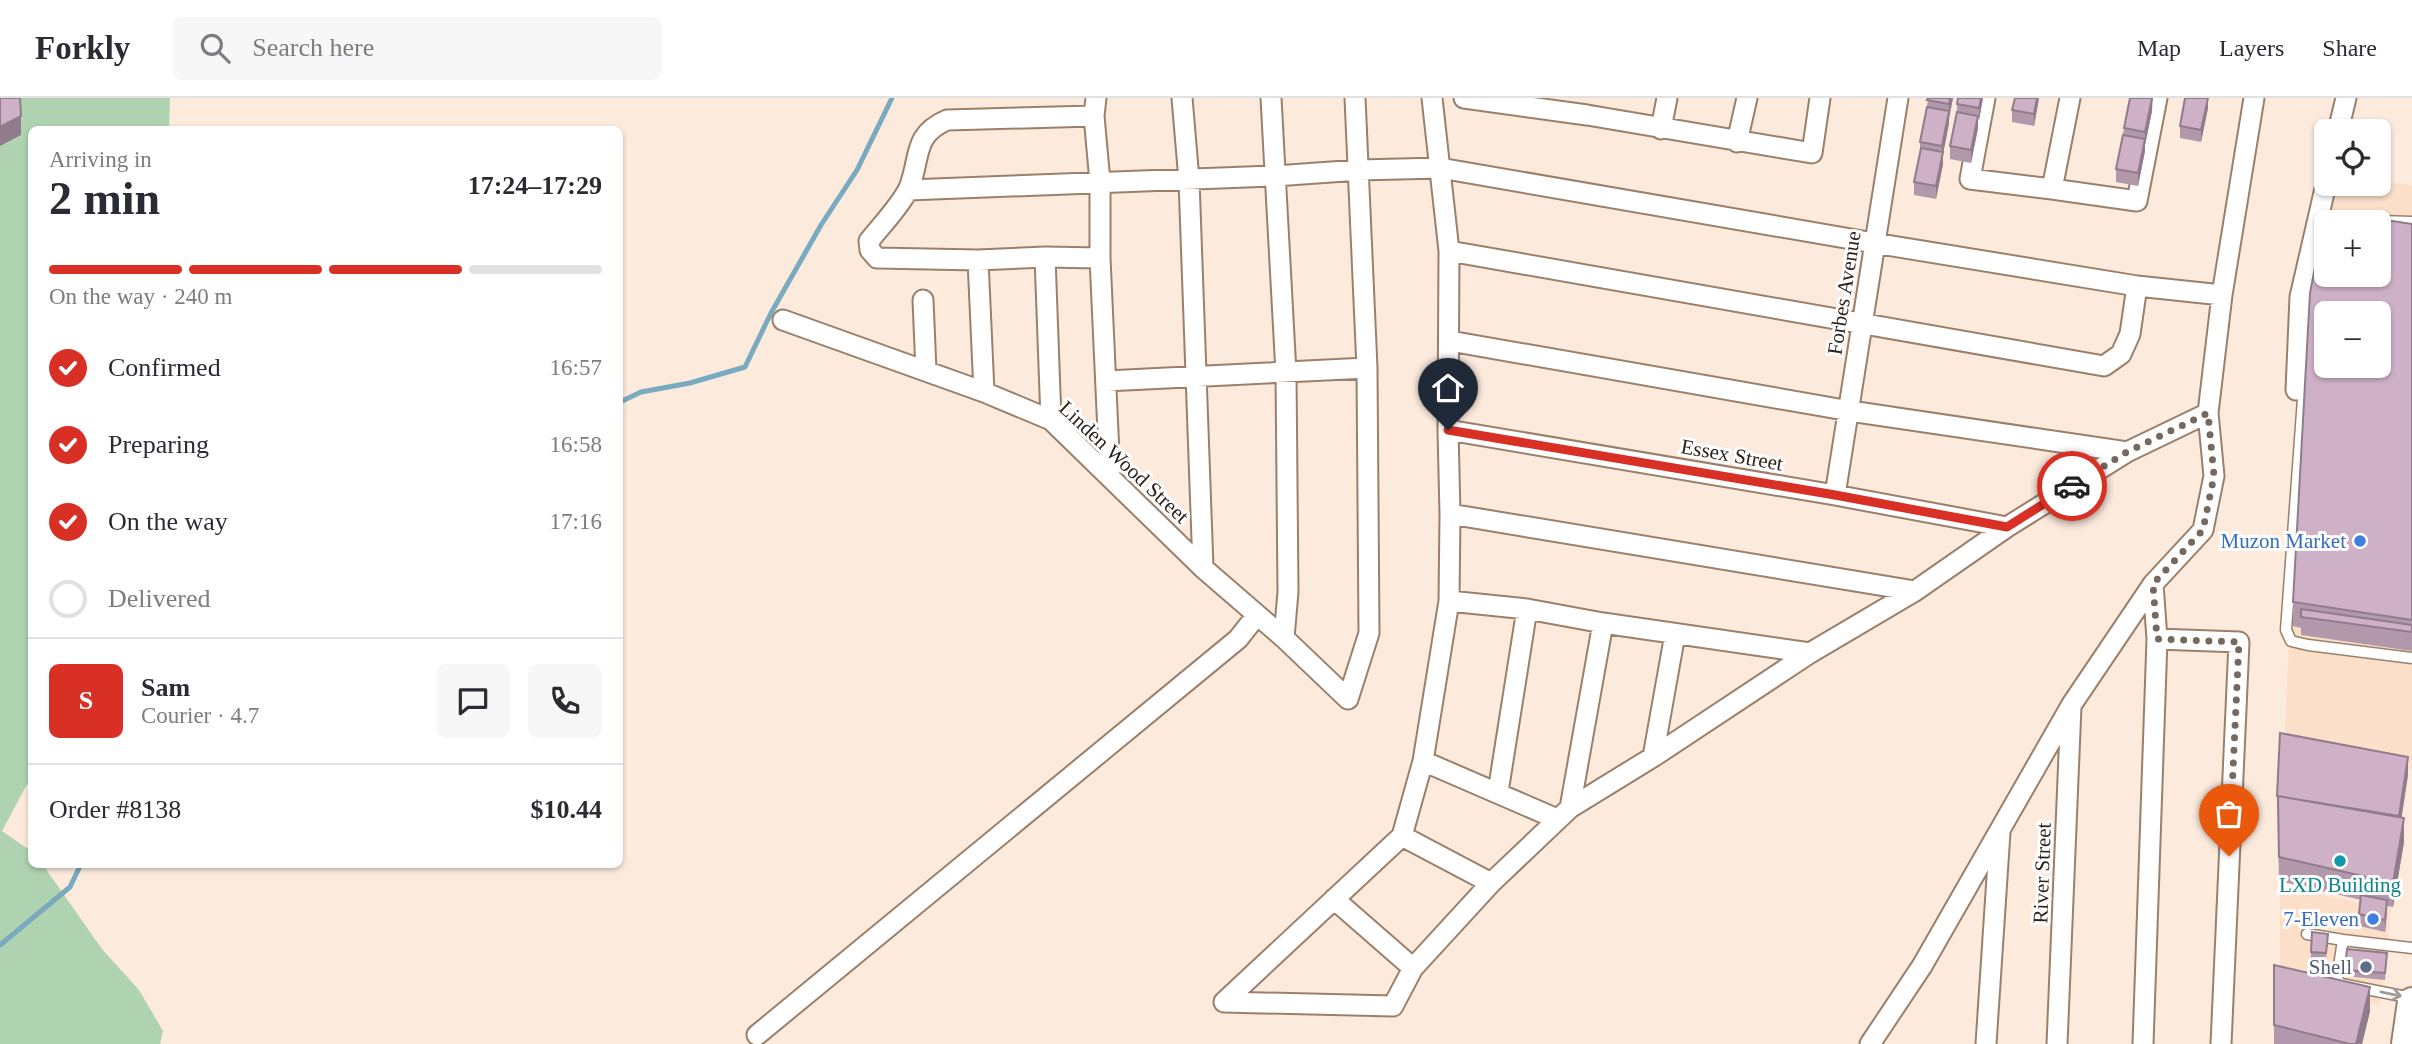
<!DOCTYPE html>
<html lang="en">
<head>
<meta charset="utf-8">
<style>
	body { margin:0; font-family:Georgia,serif; background:#f7f7f7; color:#2b2b33; height:100vh; display:flex; flex-direction:column; font-size:26px; white-space:nowrap }
	* { box-sizing:border-box; margin:0 }
	p { font-size:23px; color:#7c7c81 }
	.icon { flex:none; width:38px; height:38px; fill:none; stroke:currentColor; stroke-width:2; stroke-linecap:round; stroke-linejoin:round }
	.map { position:relative; flex:1; overflow:hidden }
	.side { position:absolute; left:28px; top:28px; width:595px; height:742px; display:flex; flex-direction:column; background:#fff; border-radius:10px; box-shadow:0 2px 5px #0004 }
	.side>* { flex:none }
	.tools { position:absolute; left:2314px; top:21px; display:grid; gap:14px }
	.tools a { display:grid; place-items:center; width:77px; height:77px; border-radius:10px; background:#fff; box-shadow:0 2px 5px #0004; font-size:35px }
	.pin { position:absolute; display:grid; place-items:center; width:60px; height:60px; color:#fff; margin:-72px -30px; border-radius:50% 50% 50% 0; rotate:-45deg; box-shadow:0 0 7px #0007 }
	.pin .icon { rotate:45deg }
	.courier { position:absolute; display:grid; place-items:center; width:70px; height:70px; margin:-35px; border:5px solid #d93025; border-radius:50%; background:#fff; color:#222; box-shadow:0 2px 9px #0007 }
	.summary em { font-style:normal; font-weight:600 }
	.summary div { display:flex; flex-direction:column-reverse }
	.summary { display:flex; align-items:center; justify-content:space-between; height:119px; padding:0 21px }
	h1 { font-size:46px; font-weight:600; line-height:52px }
	.bar { display:grid; grid-template-columns:repeat(4,1fr); gap:10px 7px; align-content:center; height:84px; padding:0 21px }
	.bar i { height:9px; border-radius:5px; background:#e1e1e2 }
	.bar .current { background:#d93025 }
	.bar p { grid-column:span 4 }
	.line { display:flex; align-items:center; gap:18px; padding:0 21px; border-top:2px solid #e1e1e2 }
	.line div { flex:1 }
	.round { display:grid; place-items:center; flex:none; width:74px; height:74px; border-radius:10px; background:#f7f7f7 }
	ol { padding:0 21px; list-style:none }
	li { display:flex; align-items:center; gap:21px; height:77px }
	li p { margin-inline-start:auto }
	li .icon { padding:7px; border-radius:50%; background:#d93025; color:#fff; stroke-width:4 }
	li:last-child { color:#7c7c81 }
	li i { width:38px; height:38px; border:4px solid #e1e1e2; border-radius:50% }
	header { display:flex; align-items:center; gap:42px; box-sizing:border-box; height:98px; padding:0 35px; background:#fff; border-bottom:2px solid #e1e1e2 }
	header strong { font-size:33px }
	nav { display:flex; gap:38px; margin-inline-start:auto; font-size:24px }
	.search { width:490px; height:63px; background:#f7f7f7; display:flex; align-items:center; gap:18px; box-sizing:border-box; padding:0 24px; border-radius:10px; color:#7c7c81; font-size:26px }
	.map>svg:first-child { display:block }
</style>
</head>
<body>
<header>
<strong>Forkly</strong>
<div class="search"><svg class="icon" aria-label="search" viewBox="0 0 24 24"><circle cx="10" cy="10" r="6"/><path d="M15 15l6 6"/></svg>Search here</div>
<nav><a>Map</a><a>Layers</a><a>Share</a></nav>
</header>
<div class="map">
<svg width="2412" height="946" viewBox="0 0 2412 946">
	<rect width="100%" height="100%" fill="#fceadd"/>
	<path fill="#fcdfc9" fill-rule="evenodd" d="M 2378,83 L 2412,87 L 2412,671 L 2284,649 L 2306,200 L 2331,86 L 2378,86 ZM 2326,124 L 2378,124 L 2378,177 L 2326,177 ZM 2326,215 L 2378,215 L 2378,268 L 2326,268 Z
		M 2280,789 L 2391,810 L 2380,907 L 2280,887 Z"/>
	<path fill="#afd3b1" d="M 0,0 L 170,0 L 169,31 L 32,32 L 32,677 L 2,733 L 31,753 L 32,766 L 43,767 L 102,851 L 139,892 L 163,933 L 160,946 L 0,946 Z"/>
	<g fill="none" stroke-linecap="round" stroke-linejoin="round">
		<path stroke="#78abc0" stroke-width="5" d="M 620,304 L 641,294 L 690,285 L 745,269 L 771,215 L 821,127 L 857,72 L 892,0
			M 0,847 L 70,789 L 81,766"/>
		<defs>
			<path id="lane" d="M 2381,123 L 2412,124
				M 2304,287 L 2286,532 L 2291,543 L 2308,547 L 2412,560
				M 2307,836 L 2343,842
				M 2412,850 L 2343,842 L 2337,881 L 2341,886 L 2412,900"/>
			<path id="street" d="M 1096,0 L 1094,18 L 1100,84 L 1100,160 L 1110,378
				M 1182,0 L 1189,82 L 1203,470
				M 1271,0 L 1286,275 L 1288,494 L 1284,540
				M 1464,0 L 1587,17 L 1812,55 L 1820,0
				M 1985,0 L 1970,81 L 2052,91 L 2070,0
				M 1094,18 L 947,22 C 912,37 921,60 909,90 C 901,107 881,128 869,143 L 870,152 L 877,160 L 978,162 L 1045,159 L 1100,160
				M 1661,31 L 1667,0
				M 2338,33 L 2346,0
				M 1737,44 L 1747,0
				M 2052,91 L 2137,103 L 2157,0
				M 908,92 L 1275,78 L 1359,72 L 1440,70 L 1874,145 L 2137,188 L 2222,197
				M 1449,153 L 2104,268 L 2121,256 L 2130,236 L 2137,188
				M 1045,159 L 1051,322
				M 978,162 L 984,294
				M 923,202 L 926,273
				M 783,222 L 984,294 L 1051,322 L 1203,470 L 1284,540 L 1348,601 L 1369,535 L 1367,270 L 1355,0
				M 1450,243 L 1850,313 L 2127,354
				M 1106,283 L 1367,270
				M 2296,292 L 2300,199 L 2326,86
				M 1448,332 L 1835,397 L 2007,429
				M 1835,397 L 1898,0
				M 1450,416 L 1915,493
				M 1449,503 L 1527,511 L 1603,525 L 1810,555
				M 2157,541 L 2239,544 L 2221,946
				M 1653,659 L 1675,536
				M 1423,663 L 1557,721
				M 1498,694 L 1527,511
				M 1570,710 L 1603,525
				M 1402,738 L 1491,785
				M 1334,801 L 1413,870
				M 1224,904 L 1393,908 L 1413,870 L 1491,785 L 1570,710 L 1653,659 L 1810,555 L 1915,493 L 2007,429 L 2127,354 L 2208,315
				M 1224,904 L 1402,738 L 1423,663 L 1449,503 L 1450,416 L 1448,332 L 1449,153 L 1432,0
				M 757,937 L 1238,541 L 1257,517
				M 1870,946 L 1922,868 L 2072,606 L 2153,486 L 2203,432 L 2214,378 L 2208,315 L 2222,197 L 2254,0
				M 1986,946 L 2000,734
				M 2057,946 L 2071,608
				M 2143,946 L 2157,541 L 2153,486"/>
			<path id="secondary" d="M 2406,946 L 2412,904"/>
		</defs>
		<use href="#lane" stroke="#9a806b" stroke-width="13"/>
		<use href="#street" stroke="#9a806b" stroke-width="23"/>
		<use href="#secondary" stroke="#9a806b" stroke-width="32"/>
		<use href="#lane" stroke="#fff" stroke-width="10"/>
		<use href="#street" stroke="#fff" stroke-width="19"/>
		<use href="#secondary" stroke="#fff" stroke-width="28"/>
	</g>
	<path fill="#b198aa" d="M 1928,0 L 1953,0 L 1943,56 L 1943,66 L 1936,101 L 1914,97 L 1914,84 L 1920,54 L 1920,44 L 1927,9 Z
		M 1983,0 L 1978,23 L 1978,30 L 1971,65 L 1950,61 L 1950,48 L 1957,14 L 1957,6 Z
		M 2015,0 L 2039,0 L 2034,28 L 2012,24 L 2012,12 Z
		M 2130,0 L 2153,0 L 2152,13 L 2145,47 L 2145,53 L 2138,88 L 2116,84 L 2116,71 Z
		M 2208,10 L 2201,44 L 2180,40 L 2180,28 Z
		M 2412,126 L 2412,553 L 2301,537 L 2301,530 L 2293,528 L 2293,504 Z
		M 2408,677 L 2401,719 L 2404,744 L 2393,809 L 2387,808 L 2385,834 L 2359,828 L 2361,802 L 2279,783 L 2277,698 Z
		M 2328,842 L 2326,861 L 2311,860 L 2311,854 Z
		M 2387,861 L 2385,882 L 2345,878 L 2345,872 Z
		M 2274,867 L 2370,913 L 2362,946 L 2274,946 Z"/>
	<path fill="#907c8b" d="M 1950,0 L 1953,0 L 1949,18 L 1949,6 Z
		M 1981,0 L 1983,0 L 1979,23 L 1979,10 Z
		M 2037,0 L 2039,0 L 2034,28 L 2034,16 Z
		M 2152,0 L 2152,13 L 2145,47 L 2145,34 Z
		M 2208,0 L 2208,10 L 2201,44 L 2201,32 Z
		M 1949,13 L 1949,26 L 1943,56 L 1943,66 L 1936,101 L 1936,88 L 1942,58 L 1942,48 Z
		M 21,18 L 21,37 L 0,48 L 0,29 Z
		M 1978,18 L 1978,30 L 1971,65 L 1971,52 Z
		M 2145,41 L 2145,53 L 2138,88 L 2138,75 Z
		M 2408,659 L 2408,677 L 2399,737 L 2399,718 Z
		M 2404,720 L 2404,744 L 2393,809 L 2393,785 Z
		M 2387,802 L 2387,815 L 2385,834 L 2385,822 Z
		M 2370,889 L 2370,913 L 2362,946 L 2356,946 Z"/>
	<path fill="#ceb1c6" stroke="#907c8b" stroke-width="2" fill-rule="evenodd" d="M 0,0 L 20,0 L 21,18 L 0,29 Z
		M 1928,0 L 1950,0 L 1949,6 L 1927,2 Z
		M 1958,0 L 1981,0 L 1979,10 L 1957,6 Z
		M 2015,0 L 2037,0 L 2034,16 L 2012,12 Z
		M 2130,0 L 2152,0 L 2145,34 L 2124,30 Z
		M 2185,0 L 2208,0 L 2201,32 L 2180,28 Z
		M 1927,9 L 1949,13 L 1942,48 L 1920,44 Z
		M 1957,14 L 1978,18 L 1971,52 L 1950,48 Z
		M 2123,37 L 2145,41 L 2138,75 L 2116,71 Z
		M 1921,50 L 1943,54 L 1936,88 L 1914,84 Z
		M 2326,113 L 2412,126 L 2412,522 L 2293,504 L 2310,195 ZM 2326,124 L 2378,124 L 2378,177 L 2326,177 ZM 2326,215 L 2378,215 L 2378,268 L 2326,268 Z
		M 2301,511 L 2412,527 L 2412,534 L 2301,519 Z
		M 2280,635 L 2408,659 L 2399,718 L 2277,698 Z
		M 2278,698 L 2404,720 L 2393,785 L 2279,759 Z
		M 2361,797 L 2387,802 L 2385,822 L 2359,816 Z
		M 2312,834 L 2328,836 L 2326,855 L 2311,854 Z
		M 2347,851 L 2387,855 L 2385,875 L 2345,872 Z
		M 2274,867 L 2370,889 L 2356,946 L 2350,946 L 2274,927 Z"/>
	<defs><path id="oneway-shaft" d="M-6 0H5M1.5-3L5.5 0L1.5 3" fill="none" stroke-width="1.6" stroke-linecap="round" stroke-linejoin="round" transform="scale(1.75)"/></defs>
	<use stroke="#a09c98" href="#oneway-shaft" transform="translate(2391 896) rotate(12)"/>
	<g fill="none" stroke-linecap="round" stroke-linejoin="round">
		<path stroke="#75685e" stroke-width="7" stroke-dasharray="0 12.6" d="M 2072,388 L 2127,354 L 2208,315 L 2214,378 L 2203,432 L 2153,486 L 2157,541 L 2239,544 L 2229,758"/>
		<path stroke="#d93025" stroke-width="9" d="M 1448,332 L 1835,397 L 2007,429 L 2072,388"/>
	</g>
	<g fill="#3f7fe0" stroke="#fff" stroke-width="2.5">
		<circle cx="2360" cy="443" r="7"/>
		<circle cx="2373" cy="821" r="7"/>
	</g>
	<circle fill="#0f9aa8" stroke="#fff" stroke-width="2.5" cx="2340" cy="763" r="7"/>
	<circle fill="#5c6f8a" stroke="#fff" stroke-width="2.5" cx="2366" cy="869" r="7"/>
	<g text-anchor="middle" dominant-baseline="central" stroke-width="6" stroke-linejoin="round" paint-order="stroke">
		<g font-size="21" fill="#2d221a" stroke="#fff">
			<text transform="translate(1844 195) rotate(-81)">Forbes Avenue</text>
			<text transform="translate(1732 357) rotate(10)">Essex Street</text>
			<text transform="translate(1124 364) rotate(43)">Linden Wood Street</text>
			<text transform="translate(2042 775) rotate(-88)">River Street</text>
		</g>
		<g font-size="21" fill="#366cbe" stroke="#fff" text-anchor="end">
			<text x="2346" y="443">Muzon Market</text>
			<text x="2359" y="821">7-Eleven</text>
		</g>
		<g font-size="21" fill="#0d838f" stroke="#fff">
			<text x="2340" y="787">LXD Building</text>
		</g>
		<g font-size="21" fill="#4e5e75" stroke="#fff" text-anchor="end">
			<text x="2352" y="869">Shell</text>
		</g>
	</g>
</svg>
<div class="tools">
<a><svg class="icon" aria-label="locate" viewBox="0 0 24 24"><circle cx="12" cy="12" r="6"/><path d="M12 2v4M12 18v4M2 12h4M18 12h4"/></svg></a>
<a>+</a>
<a>−</a>
</div>
<div class="pin" style="left:2229px;top:758px;background:#ea580c"><svg class="icon" aria-label="bag" viewBox="0 0 24 24"><path d="M5 8h14l-1 12H6zM9 8a3 3 0 0 1 6 0"/></svg></div>
<div class="pin" style="left:1448px;top:332px;background:#1f2937"><svg class="icon" aria-label="home" viewBox="0 0 24 24"><path d="M3 11l9-7 9 7M6 9v11h12V9"/></svg></div>
<div class="courier" style="left:2072px;top:388px"><svg class="icon" aria-label="car" viewBox="0 0 24 24"><path d="M5 17H2v-5l4-1 3-4h7l3 4 3 1v5h-3M9 17h6M6 11h13"/><circle cx="7" cy="17" r="2"/><circle cx="17" cy="17" r="2"/></svg></div>
<section class="side">
<div class="summary"><div><h1>2 min</h1><p>Arriving in</p></div><em>17:24–17:29</em></div>
<div class="bar"><i class="current"></i><i class="current"></i><i class="current"></i><i></i><p>On the way · 240 m</p></div>
<ol>
<li><svg class="icon" aria-label="check" viewBox="0 0 24 24"><path d="M5 12l5 5 9-10"/></svg>Confirmed<p>16:57</p></li>
<li><svg class="icon" aria-label="check" viewBox="0 0 24 24"><path d="M5 12l5 5 9-10"/></svg>Preparing<p>16:58</p></li>
<li><svg class="icon" aria-label="check" viewBox="0 0 24 24"><path d="M5 12l5 5 9-10"/></svg>On the way<p>17:16</p></li>
<li><i></i>Delivered</li>
</ol>
<div class="line" style="height:126px"><b class="round" style="background:#d93025;color:#fff">S</b><div><b>Sam</b><p>Courier · 4.7</p></div><a class="round"><svg class="icon" aria-label="chat" viewBox="0 0 24 24"><path d="M4 5h16v11H9l-5 4z"/></svg></a><a class="round"><svg class="icon" aria-label="phone" viewBox="0 0 24 24"><path d="M5 4h4l2 5-3 2q2 4 5 5l2-3 5 2v4C11 20 4 13 5 4z"/></svg></a></div>
<div class="line" style="height:91px"><div>Order #8138</div><b>$10.44</b></div>
</section>
</div>
</body>
</html>
